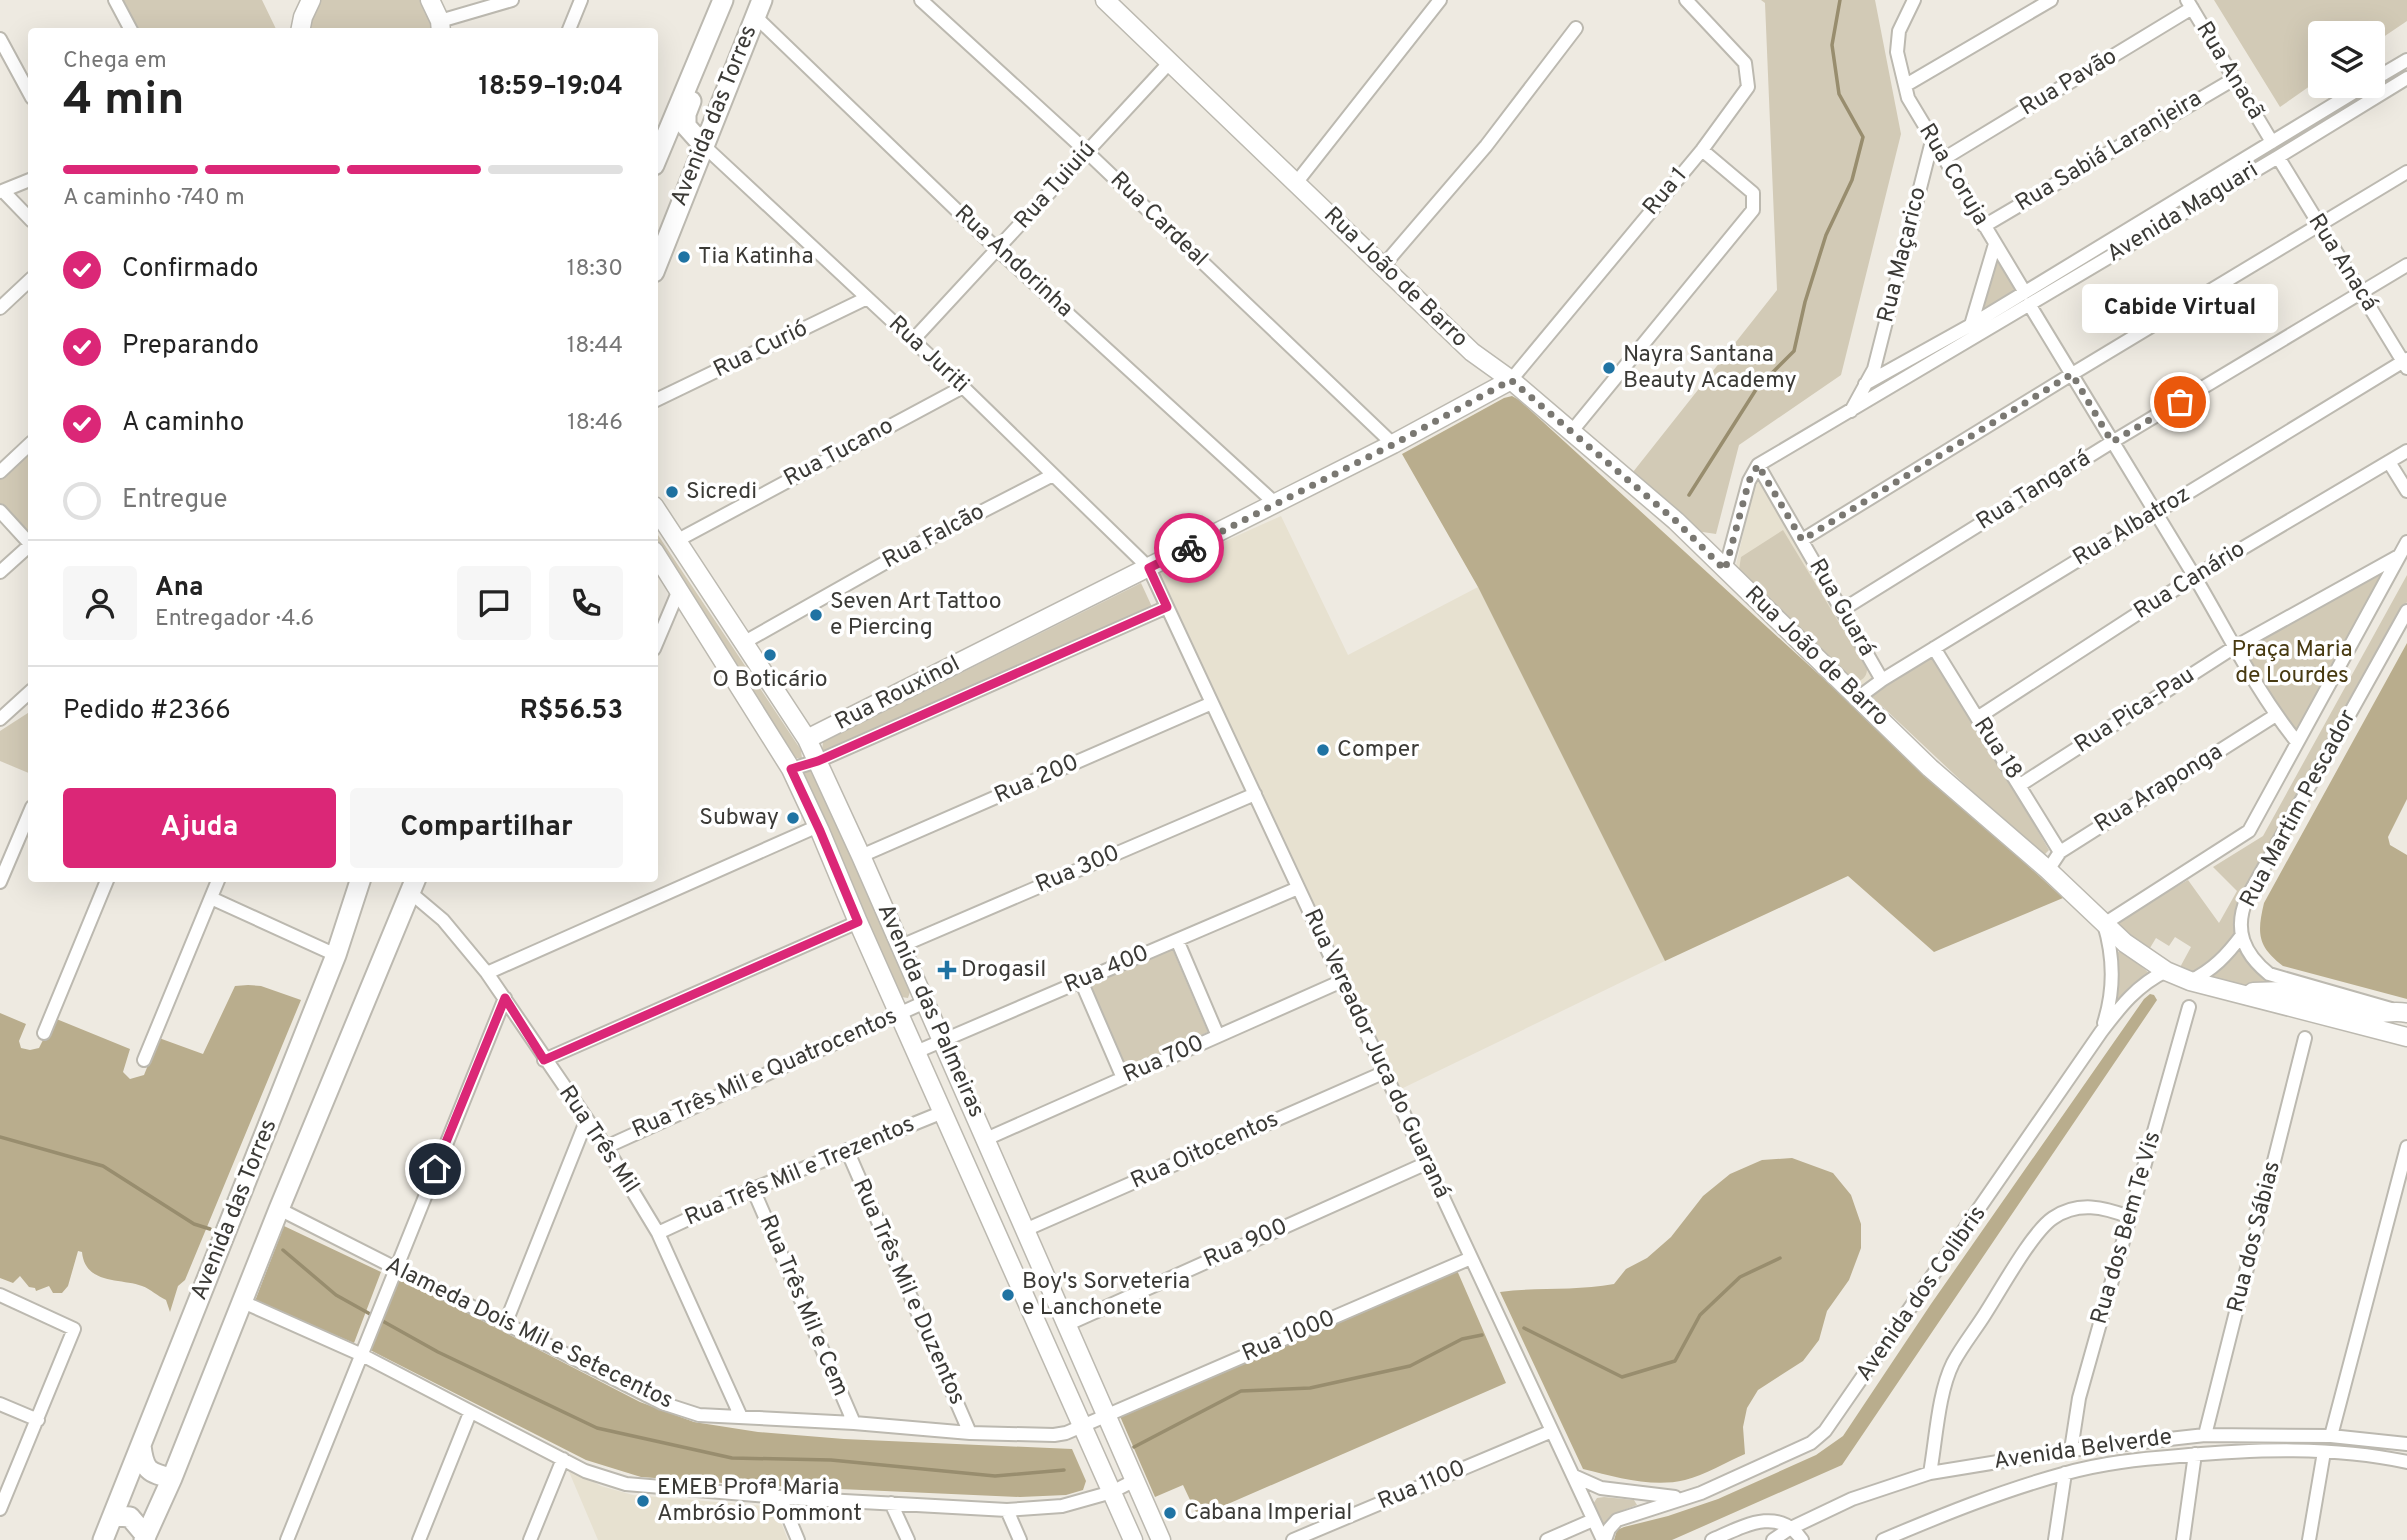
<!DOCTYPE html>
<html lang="pt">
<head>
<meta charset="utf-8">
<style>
	body { margin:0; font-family:Overpass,sans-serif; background:#f6f6f6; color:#222; height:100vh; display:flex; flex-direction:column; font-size:26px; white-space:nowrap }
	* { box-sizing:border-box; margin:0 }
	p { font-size:23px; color:#767676 }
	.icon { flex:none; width:38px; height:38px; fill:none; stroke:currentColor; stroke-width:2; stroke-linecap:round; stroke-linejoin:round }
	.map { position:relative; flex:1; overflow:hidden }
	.panel { position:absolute; left:28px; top:28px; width:630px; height:854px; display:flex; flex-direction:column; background:#fff; border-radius:7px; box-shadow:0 7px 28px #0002 }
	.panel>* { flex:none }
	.tools { position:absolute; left:2308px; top:21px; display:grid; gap:14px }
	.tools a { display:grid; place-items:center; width:77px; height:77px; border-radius:7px; background:#fff; box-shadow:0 7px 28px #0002; font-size:35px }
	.pin { position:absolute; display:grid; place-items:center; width:60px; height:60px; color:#fff; margin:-30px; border:4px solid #fff; border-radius:50%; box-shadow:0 2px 7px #0007 }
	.courier { position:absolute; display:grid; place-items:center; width:70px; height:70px; margin:-35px; border:5px solid #db2777; border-radius:50%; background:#fff; color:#222; box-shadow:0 2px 9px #0007 }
	.bubble { position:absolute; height:49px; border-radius:7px; background:#fff; box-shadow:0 7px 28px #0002; font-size:23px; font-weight:700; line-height:49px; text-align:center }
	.summary em { font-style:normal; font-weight:700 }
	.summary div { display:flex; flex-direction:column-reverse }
	.summary { display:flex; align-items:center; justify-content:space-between; height:119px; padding:0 35px }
	h1 { font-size:46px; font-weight:700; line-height:52px }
	.bar { display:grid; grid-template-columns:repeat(4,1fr); gap:10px 7px; align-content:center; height:84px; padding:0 35px }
	.bar i { height:9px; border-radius:5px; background:#e0e0e0 }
	.bar .selected { background:#db2777 }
	.bar p { grid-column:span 4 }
	.line { display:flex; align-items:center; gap:18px; padding:0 35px; border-top:2px solid #e0e0e0 }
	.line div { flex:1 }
	.round { display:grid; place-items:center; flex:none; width:74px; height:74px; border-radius:7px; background:#f6f6f6 }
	ol { padding:0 35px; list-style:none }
	li { display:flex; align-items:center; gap:21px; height:77px }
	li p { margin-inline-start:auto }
	li .icon { padding:7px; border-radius:50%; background:#db2777; color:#fff; stroke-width:4 }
	li:last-child { color:#767676 }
	li i { width:38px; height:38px; border:4px solid #e0e0e0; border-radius:50% }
	.button { display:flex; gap:14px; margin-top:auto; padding:14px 35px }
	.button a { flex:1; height:80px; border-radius:7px; background:#db2777; color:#fff; font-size:28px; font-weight:700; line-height:80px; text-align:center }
	.button a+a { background:#f6f6f6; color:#222 }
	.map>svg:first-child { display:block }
</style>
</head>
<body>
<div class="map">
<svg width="2407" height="1540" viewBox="0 0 2407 1540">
	<rect width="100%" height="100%" fill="#eeeae1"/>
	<path fill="#e7e1d0" d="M 1756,477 L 1876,677 L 1857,689 L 1734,574 Z
		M 1281,516 L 1348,655 L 1478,587 L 1665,961 L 1401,1089 L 1159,571 Z
		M 567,1467 L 601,1486 L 633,1495 L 775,1507 L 788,1540 L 598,1540 Z"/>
	<path fill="#d2cab6" d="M 121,0 L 262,0 L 277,31 L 136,31 Z
		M 316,0 L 424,0 L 436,32 L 305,32 Z
		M 1761,0 L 1875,0 L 1901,134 L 1841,375 L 1739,445 L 1716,534 L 1696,531 L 1633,472 L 1777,290 L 1765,3 Z
		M 2214,0 L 2407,0 L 2407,21 L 2373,44 L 2373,33 L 2320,33 L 2320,79 L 2280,107 Z
		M 1996,256 L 2017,291 L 1977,319 Z
		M 31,450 L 31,535 L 0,503 L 0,480 Z
		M 654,529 L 801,750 L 802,758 L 796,758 L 655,542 Z
		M 1783,530 L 1867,669 C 1867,678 1861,681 1853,683 L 1738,576 L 1741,557 Z
		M 2396,559 L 2297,740 L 2235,649 Z
		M 2407,575 L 2407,602 L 2242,895 C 2227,933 2236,958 2270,981 L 2266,987 L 2255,989 L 2178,971 L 2191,947 L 2175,937 L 2169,946 L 2156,938 L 2147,953 L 2112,923 L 2188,880 L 2219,923 L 2237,891 L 2213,867 L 2263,836 Z
		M 1141,583 L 1153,609 L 824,752 L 822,750 L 823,742 Z
		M 1929,656 L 1937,659 L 2049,850 L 2042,857 L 1869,694 Z
		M 31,711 L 31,774 L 0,761 L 0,731 Z
		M 810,764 L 823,785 L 910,992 L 908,998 L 901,997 L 803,776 L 803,771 Z
		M 1172,948 L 1208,1032 L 1123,1069 L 1087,986 Z
		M 2121,949 L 2149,973 L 2148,975 L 2127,991 L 2110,1016 L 2115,956 Z
		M 1604,1497 L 1634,1500 L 1637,1505 L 1613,1514 L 1603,1525 L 1593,1504 L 1597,1498 Z"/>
	<path fill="#b9ad8d" d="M 1512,396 L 1519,400 L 2063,898 L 1934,952 L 1848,876 L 1665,961 L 1478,587 L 1402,454 L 1504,398 Z
		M 2407,643 L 2407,799 L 2388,837 L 2390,845 L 2407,855 L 2407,999 L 2283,966 C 2257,946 2257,933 2264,903 Z
		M 248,985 L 261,986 L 301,1000 L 185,1280 L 178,1286 L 170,1312 L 166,1300 C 157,1296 151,1289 142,1286 C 121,1278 85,1285 82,1252 L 78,1251 L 68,1286 L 62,1293 L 53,1293 L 49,1286 L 36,1291 L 35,1288 L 29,1287 L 20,1276 L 13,1283 L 0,1278 L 0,1013 L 26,1024 L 19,1041 L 21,1048 L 30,1050 L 39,1048 L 54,1018 L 130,1049 L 123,1072 L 130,1079 L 144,1075 L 159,1038 L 203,1054 L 235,986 Z
		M 2150,994 L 2154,995 L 2157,1000 L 1842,1465 L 1672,1540 L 1614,1540 L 1617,1530 L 1624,1527 L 1668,1516 L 1718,1499 L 1816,1455 L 1843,1436 L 1931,1304 L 2144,999 Z
		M 1792,1158 L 1833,1173 L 1851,1195 L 1861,1224 L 1861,1248 L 1849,1280 L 1827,1311 L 1819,1340 L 1803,1361 L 1758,1390 L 1747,1408 L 1743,1427 L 1745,1454 C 1726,1462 1705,1475 1685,1480 C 1652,1488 1616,1477 1583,1469 L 1500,1292 C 1538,1287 1576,1291 1614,1284 L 1626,1269 L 1647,1258 L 1671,1237 L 1703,1196 L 1730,1174 L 1762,1160 Z
		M 284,1226 L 381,1272 L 354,1343 L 255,1301 Z
		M 1456,1268 L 1506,1383 L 1198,1517 L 1183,1485 L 1155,1497 L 1119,1414 Z
		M 399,1278 L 640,1402 L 694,1422 L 758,1432 L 844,1439 L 1072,1449 L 1086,1481 L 1083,1490 L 1066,1495 L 1020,1497 L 751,1485 L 641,1477 L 586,1460 L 370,1350 Z"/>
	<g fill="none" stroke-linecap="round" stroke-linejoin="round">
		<path stroke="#988d6e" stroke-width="3.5" d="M 1689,495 L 1757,388 L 1794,351 L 1805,302 L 1826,235 L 1852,180 L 1863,137 L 1839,94 L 1832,45 L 1840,0
			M 0,1137 L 103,1166 L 194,1224 L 210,1229
			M 283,1250 L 336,1295 L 438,1352 L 597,1428 L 732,1458 L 831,1460 L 995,1476 L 1064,1470
			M 1524,1328 L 1622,1377 L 1675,1361 L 1700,1315 L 1740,1277 L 1780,1258
			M 1134,1447 L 1241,1391 L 1310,1388 L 1410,1366 L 1462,1339 L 1482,1335"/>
		<defs>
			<path id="street" d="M 115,0 L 132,32
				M 921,0 L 1087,152 L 1393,444
				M 1914,0 L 1899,31 L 1897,52 L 1908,98 L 2024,291
				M 2187,0 L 2272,142
				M 755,16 L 998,250 L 1276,504
				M 440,21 L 512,0
				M 568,32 L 581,0
				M 0,39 L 32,98
				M 2373,80 L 2407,60
				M 1906,85 L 2051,0
				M 703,145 L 963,387 L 1149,568 L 1603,1540
				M 2278,157 L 2407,368
				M 1945,158 L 2192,8
				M 1296,183 L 1440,0
				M 3,191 L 32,221
				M 0,192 L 32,179
				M 1984,226 L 2234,79
				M 1383,266 L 1486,146 L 1576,28
				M 2029,304 C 2084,394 2138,484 2193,574 C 2227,631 2255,690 2297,742
				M 0,308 L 32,278
				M 1971,325 L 1995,244
				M 913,340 L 1170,62
				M 1511,380 L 1702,150 L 1748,87 L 1745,63 L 1686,0
				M 1865,384 L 1971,325 L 2364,86
				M 654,401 L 867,298
				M 1851,411 L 1874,369 L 1932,141
				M 1572,431 L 1753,210 L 1753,193 L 1702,150
				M 2389,462 L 2407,491
				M 1758,465 L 1882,680
				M 0,472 L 32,442
				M 0,511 L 32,546
				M 678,540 L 963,387
				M 1802,540 L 2072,374 L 2407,172
				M 1725,570 L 1749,481 L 1758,465 L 2278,157 L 2407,78
				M 0,572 L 30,545
				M 1842,610 L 2112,442 L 2407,265
				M 743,643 L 911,548 L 1053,475
				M 1934,648 L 2060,852
				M 654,649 L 679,590
				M 1859,697 L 1882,680 L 2407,359
				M 1977,718 L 2194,577 L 2407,451
				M 0,719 L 32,690
				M 791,769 L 818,761 L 1167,607
				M 2020,785 L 2233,648 L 2397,557
				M 861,856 L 1212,703
				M 2048,870 L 2060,852 L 2276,715
				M 0,882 L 32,807
				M 411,893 L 443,920 L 487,973 L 606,1147 L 658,1233 L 741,1417
				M 211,898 L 336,955
				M 1177,940 L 1218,1036
				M 901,946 L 1255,794
				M 487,973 L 818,826
				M 1081,981 L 1123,1078
				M 2190,981 C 2213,970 2227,955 2242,935
				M 2391,1009 L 2269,974 C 2244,954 2233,930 2247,898 L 2407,611
				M 2104,1023 C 2115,989 2114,957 2104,924 L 2249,831 L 2407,542
				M 44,1033 L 108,878
				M 916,1052 L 1298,888
				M 144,1060 L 219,878
				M 544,1060 L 858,922
				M 986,1139 L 1342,981
				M 606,1147 L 925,1002
				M 847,1150 L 970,1433
				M 753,1189 L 854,1423
				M 279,1209 L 662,1403 L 699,1415 L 854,1423 L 970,1433 L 1054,1435 L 1066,1433 L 1471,1258
				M 1025,1230 L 1385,1072
				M 658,1233 L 753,1189 L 943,1112
				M 0,1295 L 74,1329 L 0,1509
				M 243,1302 L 362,1355 L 585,1471 L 626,1484 L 790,1498 L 1007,1510 L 1062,1506 L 1112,1492 L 1135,1480
				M 506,1322 L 587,1119
				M 1066,1325 L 1427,1163
				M 0,1404 L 38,1420
				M 2205,1435 L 2305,1038
				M 2331,1436 L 2407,1147
				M 2071,1450 L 2079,1398 L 2189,1007
				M 1930,1473 C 1936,1440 1938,1393 1953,1363 C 1962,1346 1975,1330 1985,1314 C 2000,1291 2032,1232 2053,1218 C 2078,1201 2104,1207 2129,1217
				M 1574,1476 L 1601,1488 L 1675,1497
				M 780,1497 L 798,1540
				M 891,1503 L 908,1540
				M 1007,1510 L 1020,1540
				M 287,1540 L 505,998
				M 419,1540 L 470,1413
				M 530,1540 L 563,1459
				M 1293,1540 L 1552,1431
				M 1547,1540 L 1593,1520
				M 1605,1540 L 1609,1529 L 1617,1520 L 1701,1493 L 1811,1443 L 1825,1431 L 2101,1032 C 2120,1007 2137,985 2166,971
				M 1712,1540 C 1742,1527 1778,1505 1802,1540
				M 1773,1540 L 1789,1529 L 1852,1499 L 1930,1473 L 2071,1450 L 2205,1435 L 2331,1436 L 2407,1444
				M 1883,1540 C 1942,1515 2001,1491 2063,1474 C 2101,1463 2140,1459 2179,1456 C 2254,1449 2333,1446 2407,1462
				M 2055,1540 L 2065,1473
				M 2183,1540 L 2195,1454
				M 2309,1540 L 2324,1452"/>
			<path id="secondary" d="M 430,0 L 440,21 L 441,32
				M 1105,0 L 1472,352 L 1511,380 L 1676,521 L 1930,768 L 2048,870 L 2125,943 L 2166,971 L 2190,981 L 2407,1037
				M 300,32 L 303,17 L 311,0
				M 654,506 L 807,739 L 861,856 L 1161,1540
				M 654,551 L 791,769 L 820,831 L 858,922 L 1133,1540
				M 807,739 L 1393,444 L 1511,380
				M 2253,992 L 2285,991 L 2370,1013 C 2382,1014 2395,1010 2407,1013"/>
			<path id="primary" d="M 691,101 L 686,114 L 686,126 L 703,145
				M 654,165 L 723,0
				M 654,272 L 762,0
				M 141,1446 C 144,1470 148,1473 172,1478
				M 111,1520 L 117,1516 L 130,1517 L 146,1536
				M 103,1540 L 336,955 L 361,878
				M 144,1540 L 172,1478 L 279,1209 L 416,878"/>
		</defs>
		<use href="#street" stroke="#bcb9b0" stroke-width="16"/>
		<use href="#secondary" stroke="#bcb9b0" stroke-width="21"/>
		<use href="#primary" stroke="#bcb9b0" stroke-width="23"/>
		<use href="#street" stroke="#fff" stroke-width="12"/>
		<use href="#secondary" stroke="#fff" stroke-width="18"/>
		<use href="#primary" stroke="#fff" stroke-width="19"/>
	</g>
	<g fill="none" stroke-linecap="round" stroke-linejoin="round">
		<path stroke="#7a7872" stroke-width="7" stroke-dasharray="0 12.6" d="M 1189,548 L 1394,444 L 1511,380 L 1676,521 L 1725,570 L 1749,481 L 1758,465 L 1802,540 L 2072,374 L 2112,442 L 2180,402"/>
		<path stroke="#db2777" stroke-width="9" d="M 435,1169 L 505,998 L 544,1060 L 858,922 L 820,831 L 791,769 L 818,761 L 1167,607 L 1149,568 L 1189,548"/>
	</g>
	<g fill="#1f73a3" stroke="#fff" stroke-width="2.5">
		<circle cx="684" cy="257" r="7"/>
		<circle cx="1609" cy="368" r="7"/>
		<circle cx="672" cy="492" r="7"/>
		<circle cx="816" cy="615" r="7"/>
		<circle cx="770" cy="655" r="7"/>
		<circle cx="1323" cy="750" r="7"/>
		<circle cx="793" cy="818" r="7"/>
		<path d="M943.5 959.5h7v7h7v7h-7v7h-7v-7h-7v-7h7z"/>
		<circle cx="1008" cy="1295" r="7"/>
		<circle cx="643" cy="1501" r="7"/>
		<circle cx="1170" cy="1513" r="7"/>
	</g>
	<g text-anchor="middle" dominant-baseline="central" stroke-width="7" stroke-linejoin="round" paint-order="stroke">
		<g font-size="23" fill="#3b3a36" stroke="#fff">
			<text transform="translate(2229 71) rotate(59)">Rua Anacã</text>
			<text transform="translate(2069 83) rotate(-31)">Rua Pavão</text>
			<text transform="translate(715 116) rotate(-68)">Avenida das Torres</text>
			<text transform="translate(2109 152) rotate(-31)">Rua Sabiá Laranjeira</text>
			<text transform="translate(1953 175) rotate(59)">Rua Coruja</text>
			<text transform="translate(1056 186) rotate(-48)">Rua Tuiuiú</text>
			<text transform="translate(1666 192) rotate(-50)">Rua 1</text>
			<text transform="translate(2183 213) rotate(-31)">Avenida Maguari</text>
			<text transform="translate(1158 220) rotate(44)">Rua Cardeal</text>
			<text transform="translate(1903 255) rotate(-76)">Rua Maçarico</text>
			<text transform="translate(1013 262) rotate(43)">Rua Andorinha</text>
			<text transform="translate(2342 263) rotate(58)">Rua Anacá</text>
			<text transform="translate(1395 278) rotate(44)">Rua João de Barro</text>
			<text transform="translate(761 350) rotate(-26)">Rua Curió</text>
			<text transform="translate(928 355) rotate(43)">Rua Juriti</text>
			<text transform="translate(839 453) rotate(-28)">Rua Tucano</text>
			<text transform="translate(2034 491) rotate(-32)">Rua Tangará</text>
			<text transform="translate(2132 527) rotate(-31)">Rua Albatroz</text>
			<text transform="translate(934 537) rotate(-28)">Rua Falcão</text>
			<text transform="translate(2190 581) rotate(-32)">Rua Canário</text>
			<text transform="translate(1841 608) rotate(60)">Rua Guará</text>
			<text transform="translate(1816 657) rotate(44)">Rua João de Barro</text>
			<text transform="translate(898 694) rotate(-27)">Rua Rouxinol</text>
			<text transform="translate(2135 711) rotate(-33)">Rua Pica-Pau</text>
			<text transform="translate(1997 749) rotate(57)">Rua 18</text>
			<text transform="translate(1037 780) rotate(-24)">Rua 200</text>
			<text transform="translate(2159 789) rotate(-32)">Rua Araponga</text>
			<text transform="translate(2299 809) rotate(-62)">Rua Martim Pescador</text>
			<text transform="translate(1078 870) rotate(-23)">Rua 300</text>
			<text transform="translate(1107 970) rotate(-23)">Rua 400</text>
			<text transform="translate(930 1011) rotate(66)">Avenida das Palmeiras</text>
			<text transform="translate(1376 1054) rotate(65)">Rua Vereador Juca do Guaraná</text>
			<text transform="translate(1164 1060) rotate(-24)">Rua 700</text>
			<text transform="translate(765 1074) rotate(-24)">Rua Três Mil e Quatrocentos</text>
			<text transform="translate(598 1140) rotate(56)">Rua Três Mil</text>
			<text transform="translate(1205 1151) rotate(-24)">Rua Oitocentos</text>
			<text transform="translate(800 1172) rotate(-23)">Rua Três Mil e Trezentos</text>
			<text transform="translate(235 1210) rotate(-68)">Avenida das Torres</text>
			<text transform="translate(2127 1228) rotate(-74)">Rua dos Bem Te Vis</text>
			<text transform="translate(2255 1237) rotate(-76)">Rua dos Sábias</text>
			<text transform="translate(1246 1244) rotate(-24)">Rua 900</text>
			<text transform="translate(908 1292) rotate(66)">Rua Três Mil e Duzentos</text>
			<text transform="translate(1922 1294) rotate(-55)">Avenida dos Colibris</text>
			<text transform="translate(803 1306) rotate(67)">Rua Três Mil e Cem</text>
			<text transform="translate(529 1334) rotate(26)">Alameda Dois Mil e Setecentos</text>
			<text transform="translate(1289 1337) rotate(-23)">Rua 1000</text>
			<text transform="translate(2083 1450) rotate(-8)">Avenida Belverde</text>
			<text transform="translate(1422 1486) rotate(-23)">Rua 1100</text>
		</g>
		<g font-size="23" fill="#3b3a36" stroke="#fff" text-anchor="start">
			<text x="698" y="257">Tia Katinha</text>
			<text x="1623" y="355">Nayra Santana<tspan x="1623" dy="26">Beauty Academy</tspan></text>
			<text x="686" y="492">Sicredi</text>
			<text x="830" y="602">Seven Art Tattoo<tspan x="830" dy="26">e Piercing</tspan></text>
			<text x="770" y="680" text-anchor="middle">O Boticário</text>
			<text x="1337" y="750">Comper</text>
			<text x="779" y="818" text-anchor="end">Subway</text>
			<text x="961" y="970">Drogasil</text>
			<text x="1022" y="1282">Boy's Sorveteria<tspan x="1022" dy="26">e Lanchonete</tspan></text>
			<text x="657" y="1488">EMEB Profª Maria<tspan x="657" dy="26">Ambrósio Pommont</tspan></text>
			<text x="1184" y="1513">Cabana Imperial</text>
		</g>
		<g font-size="23" fill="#483a11" stroke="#fff">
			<text x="2292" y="650">Praça Maria<tspan x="2292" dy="26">de Lourdes</tspan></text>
		</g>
	</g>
</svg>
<div class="tools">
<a><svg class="icon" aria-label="layers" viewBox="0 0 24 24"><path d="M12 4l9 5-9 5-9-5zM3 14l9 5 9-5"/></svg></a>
</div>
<div class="pin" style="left:2180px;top:402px;background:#ea580c"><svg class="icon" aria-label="bag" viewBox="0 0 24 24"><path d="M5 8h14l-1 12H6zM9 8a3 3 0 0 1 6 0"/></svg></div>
<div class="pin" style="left:435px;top:1169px;background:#1f2937"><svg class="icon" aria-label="home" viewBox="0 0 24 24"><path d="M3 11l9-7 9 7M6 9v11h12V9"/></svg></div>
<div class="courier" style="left:1189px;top:548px"><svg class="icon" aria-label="bike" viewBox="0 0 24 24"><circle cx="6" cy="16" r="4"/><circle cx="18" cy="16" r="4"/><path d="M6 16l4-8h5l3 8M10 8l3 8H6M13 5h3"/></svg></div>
<div class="bubble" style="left:2082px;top:284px;width:196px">Cabide Virtual</div>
<section class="panel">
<div class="summary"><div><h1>4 min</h1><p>Chega em</p></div><em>18:59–19:04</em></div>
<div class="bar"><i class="selected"></i><i class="selected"></i><i class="selected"></i><i></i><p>A caminho · 740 m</p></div>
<ol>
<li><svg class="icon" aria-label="check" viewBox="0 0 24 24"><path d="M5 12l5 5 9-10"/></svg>Confirmado<p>18:30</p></li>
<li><svg class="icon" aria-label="check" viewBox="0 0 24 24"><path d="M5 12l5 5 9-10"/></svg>Preparando<p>18:44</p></li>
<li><svg class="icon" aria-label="check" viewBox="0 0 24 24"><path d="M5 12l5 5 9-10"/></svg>A caminho<p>18:46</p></li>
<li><i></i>Entregue</li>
</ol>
<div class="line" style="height:126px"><a class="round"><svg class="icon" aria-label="person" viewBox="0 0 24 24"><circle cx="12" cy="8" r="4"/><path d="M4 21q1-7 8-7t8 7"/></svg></a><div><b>Ana</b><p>Entregador · 4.6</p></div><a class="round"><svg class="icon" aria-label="chat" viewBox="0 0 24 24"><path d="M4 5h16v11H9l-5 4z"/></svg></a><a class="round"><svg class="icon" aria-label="phone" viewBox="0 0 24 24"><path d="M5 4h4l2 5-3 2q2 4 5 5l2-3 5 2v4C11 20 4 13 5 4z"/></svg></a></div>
<div class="line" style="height:91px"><div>Pedido #2366</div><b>R$56.53</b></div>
<div class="button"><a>Ajuda</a><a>Compartilhar</a></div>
</section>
</div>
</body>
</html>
